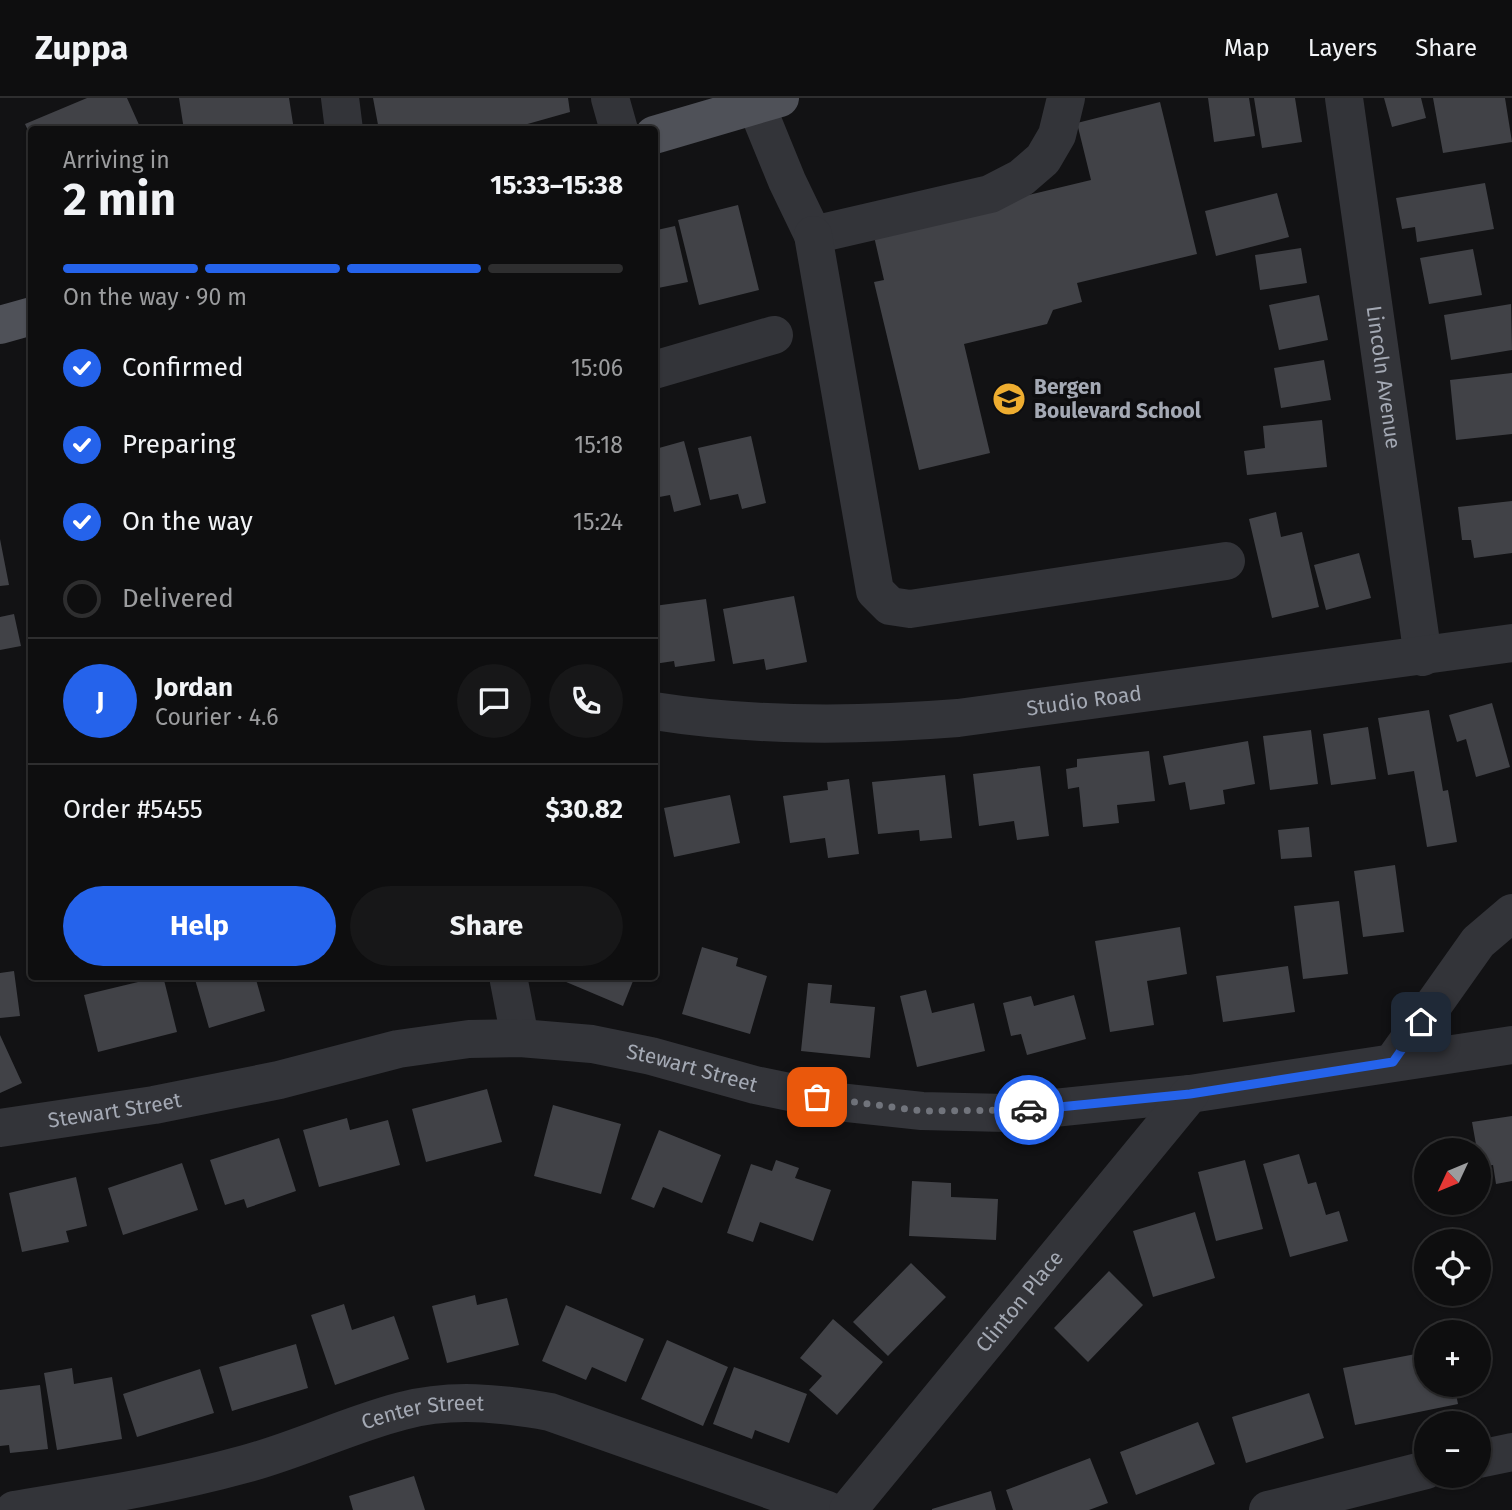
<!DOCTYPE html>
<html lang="en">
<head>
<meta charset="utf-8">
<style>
	body { margin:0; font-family:"Fira Sans",sans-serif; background:#171718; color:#f1f3f6; height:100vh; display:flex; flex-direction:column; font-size:26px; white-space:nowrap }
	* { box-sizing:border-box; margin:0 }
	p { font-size:23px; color:#9b9c9e }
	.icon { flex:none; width:38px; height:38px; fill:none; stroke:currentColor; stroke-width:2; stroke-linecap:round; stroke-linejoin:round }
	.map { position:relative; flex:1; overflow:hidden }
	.details { position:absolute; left:28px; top:28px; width:630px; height:854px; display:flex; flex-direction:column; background:#0e0e0f; border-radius:7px; box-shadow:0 2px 5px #0004,0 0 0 2px #2e2e2f }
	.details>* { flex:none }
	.needle { width:46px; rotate:226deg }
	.controls { position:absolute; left:1414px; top:1040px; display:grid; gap:14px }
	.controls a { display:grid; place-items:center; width:77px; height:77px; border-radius:50%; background:#0e0e0f; box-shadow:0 2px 5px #0004,0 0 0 2px #2e2e2f; font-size:35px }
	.pin { position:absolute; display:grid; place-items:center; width:60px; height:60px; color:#fff; margin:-30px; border-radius:14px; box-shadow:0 4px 10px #0006 }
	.courier { position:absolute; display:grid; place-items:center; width:70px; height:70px; margin:-35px; border:5px solid #2563eb; border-radius:50%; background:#fff; color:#222; box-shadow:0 2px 9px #0007 }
	.headline em { font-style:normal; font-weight:700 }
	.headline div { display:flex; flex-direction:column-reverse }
	.headline { display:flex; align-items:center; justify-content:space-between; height:119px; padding:0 35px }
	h1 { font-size:46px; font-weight:700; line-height:52px }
	.bar { display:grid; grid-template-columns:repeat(4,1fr); gap:10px 7px; align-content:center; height:84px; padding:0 35px }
	.bar i { height:9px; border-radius:5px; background:#2e2e2f }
	.bar .on { background:#2563eb }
	.bar p { grid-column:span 4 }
	.line { display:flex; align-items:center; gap:18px; padding:0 35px; border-top:2px solid #2e2e2f }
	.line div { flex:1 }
	.round { display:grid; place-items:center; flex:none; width:74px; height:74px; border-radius:37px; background:#171718 }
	ol { padding:0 35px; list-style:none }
	li { display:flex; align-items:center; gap:21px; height:77px }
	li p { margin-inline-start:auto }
	li .icon { padding:7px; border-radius:50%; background:#2563eb; color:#fff; stroke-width:4 }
	li:last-child { color:#9b9c9e }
	li i { width:38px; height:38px; border:4px solid #2e2e2f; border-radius:50% }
	.cta { display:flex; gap:14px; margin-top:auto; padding:14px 35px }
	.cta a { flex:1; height:80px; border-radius:42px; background:#2563eb; color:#fff; font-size:28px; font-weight:700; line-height:80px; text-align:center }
	.cta a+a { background:#171718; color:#f1f3f6 }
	header { display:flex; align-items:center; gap:42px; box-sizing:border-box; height:98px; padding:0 35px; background:#0e0e0f; border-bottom:2px solid #2e2e2f }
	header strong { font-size:33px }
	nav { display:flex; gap:38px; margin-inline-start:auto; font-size:24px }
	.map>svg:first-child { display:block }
</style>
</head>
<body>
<header>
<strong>Zuppa</strong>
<nav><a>Map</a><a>Layers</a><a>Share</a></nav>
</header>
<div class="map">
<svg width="1512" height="1412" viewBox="0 0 1512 1412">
	<rect width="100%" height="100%" fill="#121214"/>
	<path fill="#414247" d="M 87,0 L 127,0 L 140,29 L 32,32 L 32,41 L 25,26 Z
		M 179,0 L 289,0 L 294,32 L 184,32 Z
		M 373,0 L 568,0 L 570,14 L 506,32 L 379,32 Z
		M 1208,0 L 1249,0 L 1255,38 L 1214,44 Z
		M 1254,0 L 1295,0 L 1302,44 L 1262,50 Z
		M 1384,0 L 1421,0 L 1426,20 L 1392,29 Z
		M 1433,0 L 1505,0 L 1512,44 L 1443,55 Z
		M 1160,4 L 1197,156 L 1077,185 L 1082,204 L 1053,212 L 1047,226 L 964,246 L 990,355 L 919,372 L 874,184 L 884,182 L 873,134 L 1091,82 L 1077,25 Z
		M 1485,85 L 1494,131 L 1417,144 L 1415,129 L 1402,131 L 1396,100 Z
		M 1277,95 L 1289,139 L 1216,158 L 1205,113 Z
		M 738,107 L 759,192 L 699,207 L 678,122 Z
		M 654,124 L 657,132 L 675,128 L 688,184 L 658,190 L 659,199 L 654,200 Z
		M 1301,150 L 1307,185 L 1260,192 L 1255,157 Z
		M 1473,151 L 1482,197 L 1429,206 L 1420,160 Z
		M 1319,197 L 1328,242 L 1279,252 L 1269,207 Z
		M 1511,206 L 1512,252 L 1451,262 L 1444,217 Z
		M 1324,262 L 1331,302 L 1281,310 L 1274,270 Z
		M 1512,275 L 1512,336 L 1456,342 L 1450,282 Z
		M 1322,322 L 1327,369 L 1247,377 L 1244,353 L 1265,350 L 1263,328 Z
		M 654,335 L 659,350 L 684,343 L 701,407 L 674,414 L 670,397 L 654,400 Z
		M 751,338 L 766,405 L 742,411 L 738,396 L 710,402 L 698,350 Z
		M 1512,403 L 1512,455 L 1474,460 L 1471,442 L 1462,442 L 1458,409 Z
		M 1276,414 L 1281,439 L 1302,434 L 1319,509 L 1272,520 L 1249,421 Z
		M 0,441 L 9,487 L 0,488 Z
		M 1359,455 L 1371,500 L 1326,512 L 1314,467 Z
		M 794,498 L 807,564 L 766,572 L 764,561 L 733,566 L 723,511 Z
		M 706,501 L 715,563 L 675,569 L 674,563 L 654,566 L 654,508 Z
		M 14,516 L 21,548 L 0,552 L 0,519 Z
		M 1492,605 L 1510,669 L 1476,679 L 1466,641 L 1457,644 L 1449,617 Z
		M 1429,612 L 1443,693 L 1448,692 L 1457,744 L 1427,749 L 1414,673 L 1388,677 L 1378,620 Z
		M 1368,629 L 1376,681 L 1331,687 L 1323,636 Z
		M 1311,632 L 1318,686 L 1270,692 L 1263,638 Z
		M 1248,643 L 1255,686 L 1223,692 L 1225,706 L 1190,712 L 1185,684 L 1169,687 L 1163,658 Z
		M 1149,653 L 1155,703 L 1117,707 L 1119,725 L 1083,729 L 1079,689 L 1068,691 L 1066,671 L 1077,669 L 1077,661 Z
		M 1040,668 L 1049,738 L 1017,742 L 1014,723 L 979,728 L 973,676 Z
		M 945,677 L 952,740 L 920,743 L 919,732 L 878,736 L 872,684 Z
		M 849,681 L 859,756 L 828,760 L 825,740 L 790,745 L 783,698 L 828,692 L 827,684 Z
		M 730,697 L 740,745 L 674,759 L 664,710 Z
		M 1309,729 L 1312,759 L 1281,761 L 1278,732 Z
		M 1395,767 L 1404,834 L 1363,839 L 1354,773 Z
		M 1339,803 L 1348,876 L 1303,881 L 1294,808 Z
		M 1180,829 L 1187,876 L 1147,883 L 1154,927 L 1110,934 L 1095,843 Z
		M 702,849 L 738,860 L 736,868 L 767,878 L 750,936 L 682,916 Z
		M 1288,868 L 1295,914 L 1223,924 L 1216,878 Z
		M 14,873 L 20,918 L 0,920 L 0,875 Z
		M 163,878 L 177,934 L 98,954 L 84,897 Z
		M 194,878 L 255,878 L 265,913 L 209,930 Z
		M 552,878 L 635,878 L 623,908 Z
		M 808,885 L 832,887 L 830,905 L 875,909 L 870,960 L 801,953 Z
		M 926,892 L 932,915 L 974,905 L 985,953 L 917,969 L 900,898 Z
		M 1074,897 L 1086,941 L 1027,957 L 1021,936 L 1011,938 L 1003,905 L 1031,898 L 1034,908 Z
		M 0,937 L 22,985 L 0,995 Z
		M 487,991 L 502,1044 L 426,1064 L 412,1011 Z
		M 553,1007 L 621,1026 L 601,1096 L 534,1078 Z
		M 1512,1018 L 1512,1083 L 1496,1086 L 1493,1067 L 1480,1069 L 1472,1024 Z
		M 347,1020 L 350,1032 L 388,1022 L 400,1067 L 319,1089 L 303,1032 Z
		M 659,1032 L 721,1057 L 702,1105 L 663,1089 L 654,1110 L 631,1101 Z
		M 279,1040 L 296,1093 L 247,1110 L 244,1101 L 225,1107 L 210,1062 Z
		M 1299,1056 L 1308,1086 L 1316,1084 L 1326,1117 L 1339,1113 L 1348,1143 L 1290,1159 L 1263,1066 Z
		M 776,1062 L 799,1070 L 795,1080 L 831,1092 L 813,1143 L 760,1124 L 753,1144 L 727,1135 L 751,1066 L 772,1073 Z
		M 1245,1062 L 1263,1131 L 1216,1143 L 1198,1074 Z
		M 182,1065 L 198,1112 L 123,1137 L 108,1090 Z
		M 76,1079 L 87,1128 L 66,1133 L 69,1144 L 22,1154 L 9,1095 Z
		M 912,1083 L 951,1085 L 951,1099 L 998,1101 L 996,1142 L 909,1138 Z
		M 1195,1114 L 1215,1180 L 1153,1199 L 1133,1133 Z
		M 911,1165 L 946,1199 L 888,1258 L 853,1224 Z
		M 1109,1173 L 1143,1207 L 1088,1264 L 1054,1230 Z
		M 475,1197 L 477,1207 L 507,1200 L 519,1247 L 447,1265 L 432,1208 Z
		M 344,1206 L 352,1232 L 394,1218 L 409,1261 L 335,1287 L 311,1217 Z
		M 566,1207 L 644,1241 L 626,1284 L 592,1269 L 586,1282 L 542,1263 Z
		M 833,1221 L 883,1264 L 837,1317 L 809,1292 L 822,1278 L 800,1260 Z
		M 667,1242 L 728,1269 L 703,1328 L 641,1301 Z
		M 296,1246 L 308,1290 L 232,1313 L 219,1269 Z
		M 1426,1254 L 1426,1286 L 1454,1286 L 1458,1306 L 1355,1327 L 1343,1270 Z
		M 734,1269 L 807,1296 L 789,1345 L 755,1332 L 752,1341 L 713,1326 Z
		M 72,1270 L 74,1286 L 112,1279 L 122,1341 L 57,1352 L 44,1275 Z
		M 200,1271 L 214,1315 L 137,1339 L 123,1296 Z
		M 40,1287 L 48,1351 L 10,1355 L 9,1347 L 0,1348 L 0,1292 Z
		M 1309,1295 L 1324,1340 L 1246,1365 L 1232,1319 Z
		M 1198,1324 L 1215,1366 L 1136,1397 L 1120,1354 Z
		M 1090,1360 L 1108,1405 L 1089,1412 L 1013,1412 L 1006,1392 Z
		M 414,1378 L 425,1412 L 353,1412 L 349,1398 Z
		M 991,1393 L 996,1412 L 932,1412 L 932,1411 Z"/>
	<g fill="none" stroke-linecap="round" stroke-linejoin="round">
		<g stroke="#333439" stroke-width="38">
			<path d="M 340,0 L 344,32"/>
			<path d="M 610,0 L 619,32"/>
			<path id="s1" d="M 1344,0 L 1423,559"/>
			<path d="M 756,7 L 787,83 L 813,137 L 990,96 L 1021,80 L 1043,61 L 1057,37 L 1066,0"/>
			<path d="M 813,137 L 875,493 L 890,508 L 910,511 L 1226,463"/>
			<path d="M 654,272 L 774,237"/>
			<path id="s2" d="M 654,613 C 755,629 856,628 958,620 L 1512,545"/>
			<path d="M 508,878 L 520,940"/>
			<path d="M 1393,964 L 1478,844 L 1512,815"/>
			<path id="s3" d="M 0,1030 L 154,1007 L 279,982 L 398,951 L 469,941 L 520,940 L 592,946 L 651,958 L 755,987 L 838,1004 L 922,1013 L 1006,1015 L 1190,996 L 1512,947"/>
			<path d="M 1479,1361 L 1512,1354"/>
			<path id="s4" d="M 14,1412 C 92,1399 169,1387 245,1366 C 298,1352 348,1327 402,1313 C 451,1300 500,1305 550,1314 L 827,1412"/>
			<path id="s5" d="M 848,1412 L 1190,996"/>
			<path d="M 1268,1412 L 1426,1372"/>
		</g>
		<path stroke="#4f5158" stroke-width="38" d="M 654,37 L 780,0
			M 0,227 L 32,218"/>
	</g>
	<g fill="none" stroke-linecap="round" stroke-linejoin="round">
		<path stroke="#71747c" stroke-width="7" stroke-dasharray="0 12.6" d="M 817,999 L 922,1013 L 1029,1012"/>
		<path stroke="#2563eb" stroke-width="9" d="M 1029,1012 L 1190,996 L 1393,964 L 1421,924"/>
	</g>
	<defs>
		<symbol id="school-disc" viewBox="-11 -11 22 22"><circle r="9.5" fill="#eead30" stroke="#0d0d0f"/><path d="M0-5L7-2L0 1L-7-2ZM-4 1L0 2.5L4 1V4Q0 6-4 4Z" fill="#111"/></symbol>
	</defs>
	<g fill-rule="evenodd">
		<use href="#school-disc" x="990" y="282" width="38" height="38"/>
	</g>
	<g text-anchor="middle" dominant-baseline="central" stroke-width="7" stroke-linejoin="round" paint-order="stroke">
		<g font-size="21" fill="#a4a9b4" stroke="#0d0d0f">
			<text stroke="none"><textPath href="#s1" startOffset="282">Lincoln Avenue</textPath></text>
			<text stroke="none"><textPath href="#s2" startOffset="432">Studio Road</textPath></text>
			<text stroke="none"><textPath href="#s3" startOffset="704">Stewart Street</textPath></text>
			<text stroke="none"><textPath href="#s3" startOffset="116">Stewart Street</textPath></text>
			<text stroke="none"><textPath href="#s5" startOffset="270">Clinton Place</textPath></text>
			<text stroke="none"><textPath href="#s4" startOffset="422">Center Street</textPath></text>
		</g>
		<g font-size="21" font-weight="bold" fill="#a4a9b4" stroke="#0d0d0f" text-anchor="start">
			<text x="1034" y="289">Bergen<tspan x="1034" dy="24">Boulevard School</tspan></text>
		</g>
	</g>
</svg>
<div class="controls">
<a><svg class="needle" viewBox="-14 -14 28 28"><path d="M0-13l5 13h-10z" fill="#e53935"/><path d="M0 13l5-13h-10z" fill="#9b9c9e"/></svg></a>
<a><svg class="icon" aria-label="locate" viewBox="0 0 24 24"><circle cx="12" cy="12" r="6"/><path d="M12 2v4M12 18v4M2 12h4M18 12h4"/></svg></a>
<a>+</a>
<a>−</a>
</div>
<div class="pin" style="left:817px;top:999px;background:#ea580c"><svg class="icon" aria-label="bag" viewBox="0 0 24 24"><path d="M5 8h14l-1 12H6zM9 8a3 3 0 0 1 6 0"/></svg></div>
<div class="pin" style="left:1421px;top:924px;background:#1f2937"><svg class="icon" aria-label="home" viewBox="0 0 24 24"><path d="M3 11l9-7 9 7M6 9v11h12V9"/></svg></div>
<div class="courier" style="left:1029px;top:1012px"><svg class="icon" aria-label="car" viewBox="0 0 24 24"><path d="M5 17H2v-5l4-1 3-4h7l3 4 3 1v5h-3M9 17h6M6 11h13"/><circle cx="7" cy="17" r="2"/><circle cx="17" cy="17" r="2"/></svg></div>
<section class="details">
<div class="headline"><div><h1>2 min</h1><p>Arriving in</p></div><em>15:33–15:38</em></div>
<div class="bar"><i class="on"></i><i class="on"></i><i class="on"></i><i></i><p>On the way · 90 m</p></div>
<ol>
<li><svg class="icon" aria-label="check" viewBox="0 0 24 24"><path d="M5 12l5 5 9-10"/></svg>Confirmed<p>15:06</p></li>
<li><svg class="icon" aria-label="check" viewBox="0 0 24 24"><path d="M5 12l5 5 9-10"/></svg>Preparing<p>15:18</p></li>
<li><svg class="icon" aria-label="check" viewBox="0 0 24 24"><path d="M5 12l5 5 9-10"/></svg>On the way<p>15:24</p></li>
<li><i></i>Delivered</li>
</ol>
<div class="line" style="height:126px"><b class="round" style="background:#2563eb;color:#fff">J</b><div><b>Jordan</b><p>Courier · 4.6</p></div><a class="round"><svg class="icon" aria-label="chat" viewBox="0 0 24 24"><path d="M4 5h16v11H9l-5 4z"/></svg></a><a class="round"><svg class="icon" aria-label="phone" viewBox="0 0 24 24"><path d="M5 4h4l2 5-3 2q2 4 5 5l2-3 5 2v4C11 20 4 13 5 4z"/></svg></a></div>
<div class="line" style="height:91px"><div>Order #5455</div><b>$30.82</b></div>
<div class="cta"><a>Help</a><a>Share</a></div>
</section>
</div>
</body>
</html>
